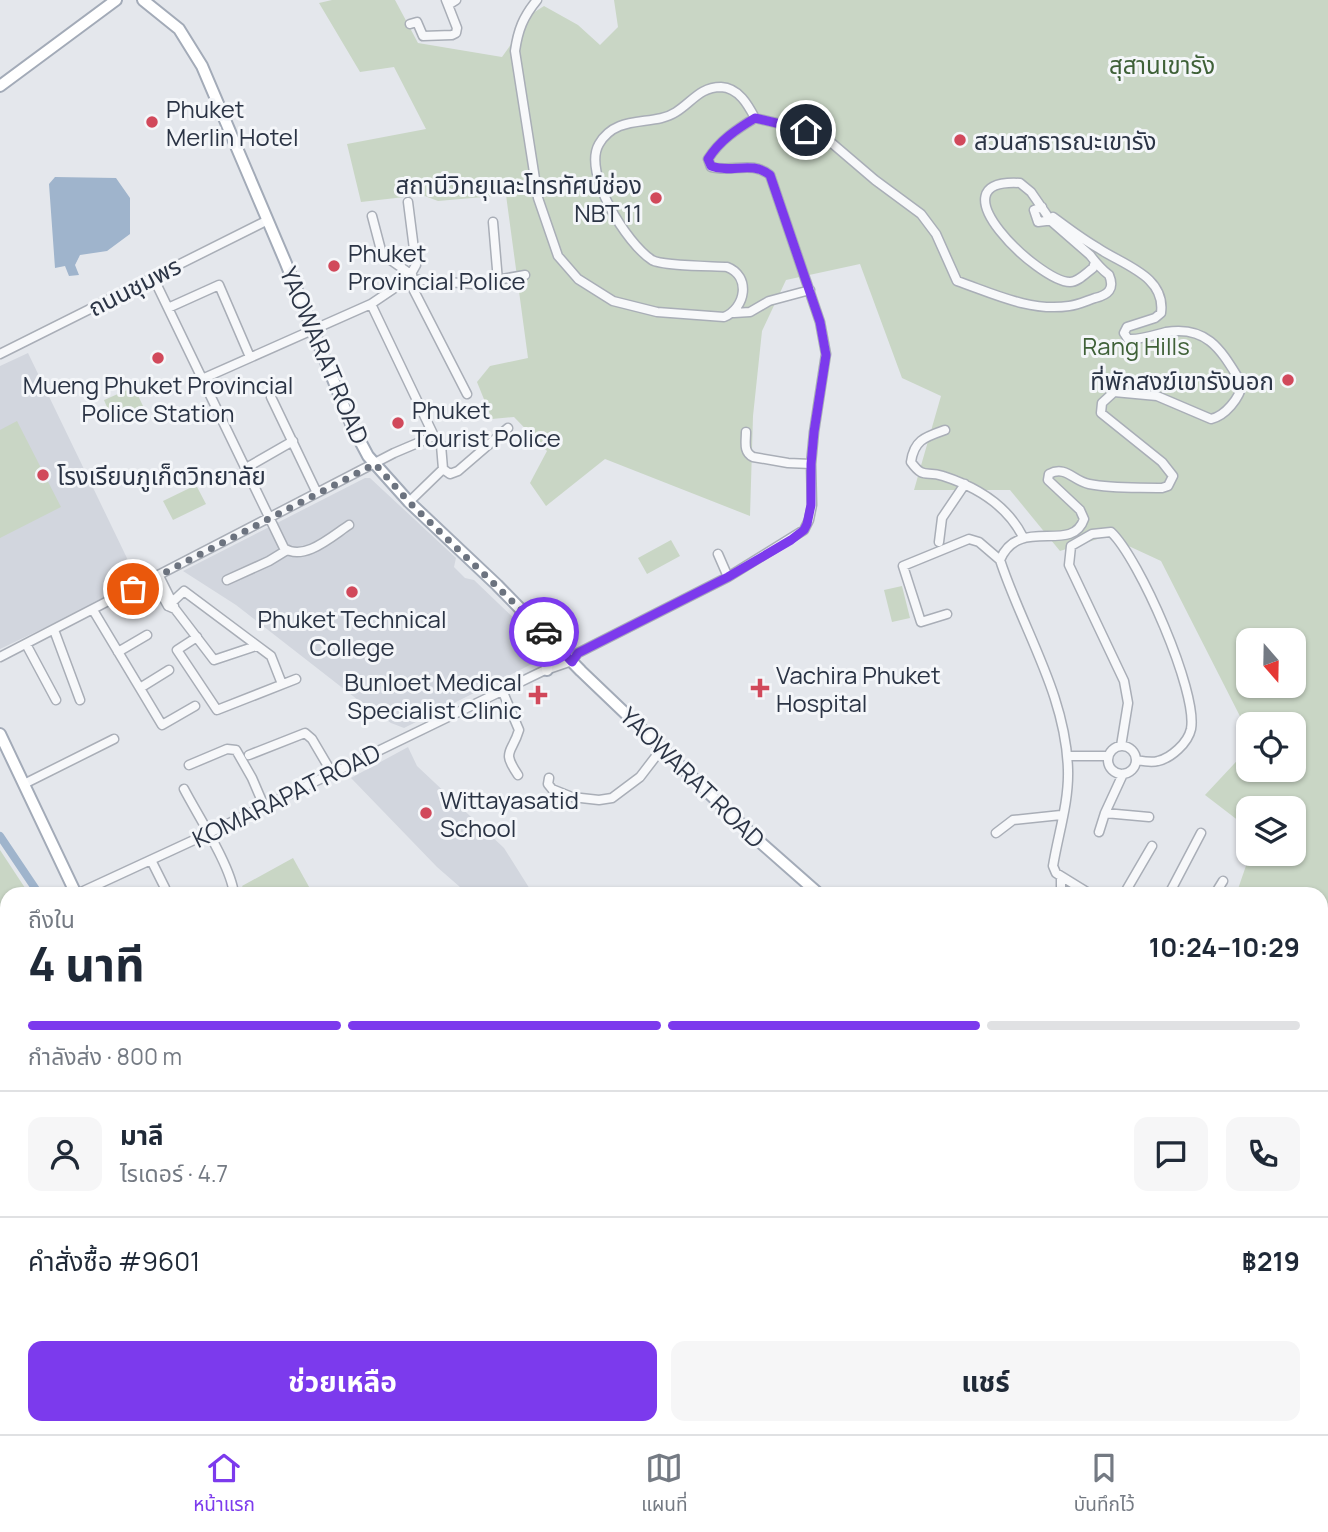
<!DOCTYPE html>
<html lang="th">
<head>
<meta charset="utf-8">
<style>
	body { margin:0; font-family:Manrope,"Noto Sans Thai",sans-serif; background:#f6f6f7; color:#1f2937; height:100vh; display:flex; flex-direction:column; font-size:26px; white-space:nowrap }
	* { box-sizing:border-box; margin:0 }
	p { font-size:23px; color:#747a83 }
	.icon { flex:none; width:38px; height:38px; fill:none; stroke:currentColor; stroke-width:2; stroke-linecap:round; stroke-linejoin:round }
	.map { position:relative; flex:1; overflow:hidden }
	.drawer { position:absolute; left:0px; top:887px; width:1328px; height:548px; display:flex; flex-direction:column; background:#fff; border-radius:21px 21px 0 0; box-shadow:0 2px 5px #0004 }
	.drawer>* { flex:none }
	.needle { width:46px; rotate:160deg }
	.tools { position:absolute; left:1236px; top:628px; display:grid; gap:14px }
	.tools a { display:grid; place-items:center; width:70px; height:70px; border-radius:14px; background:#fff; box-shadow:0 2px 5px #0004; font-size:35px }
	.pin { position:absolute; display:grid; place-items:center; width:60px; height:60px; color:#fff; margin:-30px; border:4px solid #fff; border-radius:50%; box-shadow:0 2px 7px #0007 }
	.courier { position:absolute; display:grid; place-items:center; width:70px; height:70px; margin:-35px; border:5px solid #7c3aed; border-radius:50%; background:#fff; color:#222; box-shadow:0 2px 9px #0007 }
	.headline em { font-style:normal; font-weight:700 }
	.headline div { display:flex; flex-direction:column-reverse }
	.headline { display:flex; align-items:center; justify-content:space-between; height:119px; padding:0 28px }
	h1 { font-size:46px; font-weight:700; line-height:52px }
	.bar { display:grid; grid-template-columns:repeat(4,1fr); gap:10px 7px; align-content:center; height:84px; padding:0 28px }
	.bar i { height:9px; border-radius:5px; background:#e0e1e3 }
	.bar .selected { background:#7c3aed }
	.bar p { grid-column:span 4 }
	.line { display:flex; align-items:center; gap:18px; padding:0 28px; border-top:2px solid #e0e1e3 }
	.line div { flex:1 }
	.round { display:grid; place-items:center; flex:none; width:74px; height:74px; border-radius:14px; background:#f6f6f7 }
	.primary-button { display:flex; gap:14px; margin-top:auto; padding:14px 28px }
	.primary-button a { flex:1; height:80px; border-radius:14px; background:#7c3aed; color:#fff; font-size:28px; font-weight:700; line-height:80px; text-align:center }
	.primary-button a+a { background:#f6f6f7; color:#1f2937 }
	.tab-bar { display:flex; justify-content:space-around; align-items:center; height:98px; border-top:2px solid #e0e1e3; background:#fff; font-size:19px; color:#747a83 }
	.tab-bar a { display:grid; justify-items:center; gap:4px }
	.tab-bar .selected { color:#7c3aed }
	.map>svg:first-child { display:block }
</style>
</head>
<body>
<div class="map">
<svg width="1328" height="1434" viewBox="0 0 1328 1434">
	<rect width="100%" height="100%" fill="#e4e7ec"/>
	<path fill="#d2d6de" d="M 28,353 L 139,583 L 0,649 L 0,366 Z
		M 365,478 L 370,478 L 456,558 L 454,567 L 465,578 L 474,580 L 544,647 L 538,661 L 404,728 L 391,723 L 358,700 L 236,605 L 183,571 Z
		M 408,747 L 417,766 L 504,848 L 533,894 L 468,894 L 437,867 L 351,778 Z"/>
	<path fill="#c9d6c5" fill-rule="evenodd" d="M 332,0 L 395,0 L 418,43 L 502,57 L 533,13 L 544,6 L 578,25 L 600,45 L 618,27 L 614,0 L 1328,0 L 1328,916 L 1321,914 L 1321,894 L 1256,894 L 1238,889 L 1250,854 L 1293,854 L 1293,808 L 1248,808 L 1248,828 L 1205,795 L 1248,749 L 1248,770 L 1293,770 L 1293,724 L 1248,724 L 1248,732 L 1161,561 L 1107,536 L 1060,551 L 1010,490 L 914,490 L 941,396 L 902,378 L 860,264 L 786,280 L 762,331 L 753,416 L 750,516 L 605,459 L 546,506 L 530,483 L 547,451 L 514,417 L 492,419 L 477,382 L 490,366 L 528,358 L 506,195 L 438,201 L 422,195 L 361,202 L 347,144 L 426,129 L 394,67 L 360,72 L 319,3 ZM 1248,640 L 1293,640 L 1293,686 L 1248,686 Z
		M 134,387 L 143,406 L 112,419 L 104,400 Z
		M 17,421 L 61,507 L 0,538 L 0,430 Z
		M 196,485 L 206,504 L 173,520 L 163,501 Z
		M 671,540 L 680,556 L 647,574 L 638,558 Z
		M 902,586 L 910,618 L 892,622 L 884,590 Z
		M 0,850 L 29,894 L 7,894 L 7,1022 L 0,1034 Z
		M 293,858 L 313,894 L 247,894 L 242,886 Z
		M 7,1206 L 7,1428 L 156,1428 L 160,1434 L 0,1434 L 0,1207 Z
		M 1328,1272 L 1328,1408 L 1321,1408 L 1321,1274 Z
		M 454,1428 L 621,1428 L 623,1434 L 458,1434 Z
		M 685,1428 L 793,1428 L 784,1434 L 686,1434 Z
		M 1163,1428 L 1285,1428 L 1312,1434 L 1166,1434 Z"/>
	<path fill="#9fb4cc" d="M 55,177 L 116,178 L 130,198 L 130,234 L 107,251 L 80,255 L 75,265 L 79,275 L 69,276 L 65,266 L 55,268 L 49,184 Z"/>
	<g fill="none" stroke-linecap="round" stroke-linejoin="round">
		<path stroke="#9fb4cc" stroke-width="8" d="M 0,836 L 39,894
			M 447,1428 L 451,1434
			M 1318,1428 L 1328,1430
			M 804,1434 L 839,1428"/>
		<defs>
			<path id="minor" d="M 446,0 L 448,5 L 456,0
				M 537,0 C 523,17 518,30 515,51 L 538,198 L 558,256 L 578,279 L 613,301 L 657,312 L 724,317 C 746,308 751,276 727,267 C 713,266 662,266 652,260 C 627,244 582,173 599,144 C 617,113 653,127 676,112 C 692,102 700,87 721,87 C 739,88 748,105 755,118 L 820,133 L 875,180 L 921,214 L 936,234 L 957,281 C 992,293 1030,312 1069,306 C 1078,305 1086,301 1095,298 C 1108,295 1115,289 1109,275 C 1101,269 1096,263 1090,255 L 1051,221 L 1031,192 L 1020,183 C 930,178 1039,282 1070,282 C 1078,282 1086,273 1093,268 L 1095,262
				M 410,24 L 417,22 L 423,36 L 452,35 L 456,33 L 457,28 L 448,5
				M 1042,207 L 1034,210 L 1038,222 L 1054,220
				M 372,216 L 382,254 L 412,275
				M 1053,217 C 1068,228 1082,239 1098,248 C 1123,265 1166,276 1161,313 L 1155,318 L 1127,327 L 1124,333 L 1128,339 C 1141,340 1154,335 1166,332 C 1209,325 1222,352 1242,384 C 1240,398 1225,416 1211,419 L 1157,396 L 1114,392 L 1102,403 L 1101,413 L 1162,462 L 1173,476 L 1168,486 L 1162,488 C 1138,487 1113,489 1089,484 C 1073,481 1066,465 1049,474 L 1048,480 L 1080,510 L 1084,519 C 1072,555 1019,515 1000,560 C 1023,630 1066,695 1068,770 C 1069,802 1058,835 1053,866 L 1056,873 L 1090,894
				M 493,222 L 498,281
				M 153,277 L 284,548 C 304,562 332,536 349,525
				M 408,279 L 467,394
				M 408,279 L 473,284 L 525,275
				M 371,304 L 434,436 L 441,445 L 443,469
				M 168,308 L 219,285 L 250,357
				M 734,313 L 750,312 L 769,301 L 810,290
				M 0,354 L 268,220
				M 202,379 L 371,304 L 408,279 L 416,265 L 408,202
				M 271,397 L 317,493
				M 945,430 C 925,437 914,440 911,462 C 924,480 926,470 943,476 C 977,487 1007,505 1023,537
				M 746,432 C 746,442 743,452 753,457 L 788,463 L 811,464
				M 246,468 L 293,441
				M 409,502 L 443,469 L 450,474 L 458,471 L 508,428
				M 939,542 L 942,518 L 965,484
				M 718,554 L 728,577
				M 159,576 L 174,606
				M 153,579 L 168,606 L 175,609 L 214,660 L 256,646
				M 227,580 L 269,561 L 287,550
				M 168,606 L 184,591 L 271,656 L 282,684
				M 93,610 L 162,725 L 195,706
				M 947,614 L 921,622 L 903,566 L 969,539 L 979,542 L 1000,560
				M 54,630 L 80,700
				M 197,637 L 177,650 L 217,710 L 296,679
				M 26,644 L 56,700
				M 118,652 L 147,635
				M 0,657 L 394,453 L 434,436
				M 140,688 L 169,670
				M 502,690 L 519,730 C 512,754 501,750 518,775
				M1108 760a14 14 0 1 1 28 0a14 14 0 1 1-28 0Z
				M 1121,746 L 1128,703 L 1124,681 L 1069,565 L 1071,546 L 1092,534 L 1111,532 C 1139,558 1198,692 1191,729 C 1188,743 1171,758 1158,761 C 1151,763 1142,761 1136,760
				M 249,755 L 305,733 L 312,739 L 332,773
				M 1067,756 L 1108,756
				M 189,765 L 227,749 L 236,750 L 252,778 L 264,806
				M 549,778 L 548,784 L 552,789 L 572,797 L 599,800 L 612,798 L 640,777 L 663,747
				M 24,784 L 114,739
				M 184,789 C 198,816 231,866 234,894
				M 1105,813 L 1149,817
				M 1099,832 L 1105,813 L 1123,774
				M 996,833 L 1013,820 L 1061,815
				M 151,860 L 165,888
				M 77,894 L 207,834 L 543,671 L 572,661 L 578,653 L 728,577 L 804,530 L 809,520 L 812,505 L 811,464 L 814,432 L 826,354 L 820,322 L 770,175 C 751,160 732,173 711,167 L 708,159 C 720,140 737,129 755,118
				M 1061,894 L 1061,877
				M 1124,894 L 1152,846
				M 1169,894 L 1201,833
				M 1215,894 L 1223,881
				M 1321,958 L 1328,945
				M 1321,996 L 1328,994
				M 208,1428 L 241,1434
				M 653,1428 L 655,1434"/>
			<path id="major" d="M 143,0 L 179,29 L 202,66 L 285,261 L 352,426 L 368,456 L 409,502 L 497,585 L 581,671 L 760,842 L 819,894
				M 0,86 L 116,0
				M 547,670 L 549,637
				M 0,734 L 76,894
				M 1321,1135 L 1328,1135
				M 374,1428 L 378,1434
				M 384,1428 L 389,1434"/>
		</defs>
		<use href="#minor" stroke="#a9aeb7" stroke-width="11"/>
		<use href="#major" stroke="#a3abb8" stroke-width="14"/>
		<use href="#minor" stroke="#f7f8fa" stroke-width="8"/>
		<use href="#major" stroke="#fff" stroke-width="10"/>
	</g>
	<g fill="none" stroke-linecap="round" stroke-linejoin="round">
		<path stroke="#6c737f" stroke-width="7" stroke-dasharray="0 12.6" d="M 133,589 L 375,464 L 409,502 L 544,632"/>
		<path stroke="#7c3aed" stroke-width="9" d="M 544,632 L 572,662 L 578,653 L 728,577 L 791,540 L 804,530 L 807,524 L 811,505 L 811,464 L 814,432 L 826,355 L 820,322 L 770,175 C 751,160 732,174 711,166 L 708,159 C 720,140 737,129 755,118 L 806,130"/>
	</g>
	<g fill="#d1495b" stroke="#f4f6f9" stroke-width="2.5">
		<circle cx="152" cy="122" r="7"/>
		<circle cx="960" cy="140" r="7"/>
		<circle cx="656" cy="198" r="7"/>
		<circle cx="334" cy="266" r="7"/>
		<circle cx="158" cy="358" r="7"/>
		<circle cx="1288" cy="380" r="7"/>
		<circle cx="398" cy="423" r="7"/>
		<circle cx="43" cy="475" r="7"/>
		<circle cx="352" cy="592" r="7"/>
		<path d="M756.5 677.5h7v7h7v7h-7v7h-7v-7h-7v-7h7z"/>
		<path d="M534.5 684.5h7v7h7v7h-7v7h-7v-7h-7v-7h7z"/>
		<circle cx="426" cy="813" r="7"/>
	</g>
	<g text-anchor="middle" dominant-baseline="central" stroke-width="6" stroke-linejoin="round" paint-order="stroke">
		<g font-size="24" fill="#3f6138" stroke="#f4f6f9">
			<text x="1162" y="64">สุสานเขารัง</text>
			<text x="1136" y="345">Rang Hills</text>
		</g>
		<g font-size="24" fill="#2b3445" stroke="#f4f6f9" text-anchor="start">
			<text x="166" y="108">Phuket<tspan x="166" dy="28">Merlin Hotel</tspan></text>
			<text x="974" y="140">สวนสาธารณะเขารัง</text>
			<text x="642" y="184" text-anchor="end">สถานีวิทยุและโทรทัศน์ช่อง<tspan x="642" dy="28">NBT 11</tspan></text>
			<text x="348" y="252">Phuket<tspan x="348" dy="28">Provincial Police</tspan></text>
			<text x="1274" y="380" text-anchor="end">ที่พักสงฆ์เขารังนอก</text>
			<text x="158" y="384" text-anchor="middle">Mueng Phuket Provincial<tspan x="158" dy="28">Police Station</tspan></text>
			<text x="412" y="409">Phuket<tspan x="412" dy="28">Tourist Police</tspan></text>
			<text x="57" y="475">โรงเรียนภูเก็ตวิทยาลัย</text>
			<text x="352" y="618" text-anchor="middle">Phuket Technical<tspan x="352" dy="28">College</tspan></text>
			<text x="776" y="674">Vachira Phuket<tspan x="776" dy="28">Hospital</tspan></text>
			<text x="522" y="681" text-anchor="end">Bunloet Medical<tspan x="522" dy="28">Specialist Clinic</tspan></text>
			<text x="440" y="799">Wittayasatid<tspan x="440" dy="28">School</tspan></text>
		</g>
		<g font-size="24" fill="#2b3445" stroke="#f4f6f9">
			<text transform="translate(134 286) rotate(-27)">ถนนชุมพร</text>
			<text transform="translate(325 355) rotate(67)">YAOWARAT ROAD</text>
			<text transform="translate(693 777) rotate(44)">YAOWARAT ROAD</text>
			<text transform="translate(286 795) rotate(-26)">KOMARAPAT ROAD</text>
		</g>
	</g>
</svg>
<div class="tools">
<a><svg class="needle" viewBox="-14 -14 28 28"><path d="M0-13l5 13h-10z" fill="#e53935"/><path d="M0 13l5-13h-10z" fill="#747a83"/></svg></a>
<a><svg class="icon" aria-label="locate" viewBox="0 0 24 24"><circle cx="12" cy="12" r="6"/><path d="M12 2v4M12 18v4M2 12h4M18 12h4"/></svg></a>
<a><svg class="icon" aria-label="layers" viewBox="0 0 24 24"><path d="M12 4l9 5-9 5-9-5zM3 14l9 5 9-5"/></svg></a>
</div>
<div class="pin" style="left:133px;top:589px;background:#ea580c"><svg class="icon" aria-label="bag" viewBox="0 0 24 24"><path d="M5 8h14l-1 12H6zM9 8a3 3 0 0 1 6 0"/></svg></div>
<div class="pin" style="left:806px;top:130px;background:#1f2937"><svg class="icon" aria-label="home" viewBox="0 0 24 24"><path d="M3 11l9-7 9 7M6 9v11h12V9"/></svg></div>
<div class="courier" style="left:544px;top:632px"><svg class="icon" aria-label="car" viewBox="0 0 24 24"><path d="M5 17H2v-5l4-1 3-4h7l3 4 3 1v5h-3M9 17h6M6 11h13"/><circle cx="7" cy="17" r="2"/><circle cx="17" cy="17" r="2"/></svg></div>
<section class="drawer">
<div class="headline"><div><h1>4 นาที</h1><p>ถึงใน</p></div><em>10:24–10:29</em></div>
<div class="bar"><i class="selected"></i><i class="selected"></i><i class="selected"></i><i></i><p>กำลังส่ง · 800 m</p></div>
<div class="line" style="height:126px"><a class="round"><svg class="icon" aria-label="person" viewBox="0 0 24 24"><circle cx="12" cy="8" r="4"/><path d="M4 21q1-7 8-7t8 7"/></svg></a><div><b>มาลี</b><p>ไรเดอร์ · 4.7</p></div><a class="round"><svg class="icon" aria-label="chat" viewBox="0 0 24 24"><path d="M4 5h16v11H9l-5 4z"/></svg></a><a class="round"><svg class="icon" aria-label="phone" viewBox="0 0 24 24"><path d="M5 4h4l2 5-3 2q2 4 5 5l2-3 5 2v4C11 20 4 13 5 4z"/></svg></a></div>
<div class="line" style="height:91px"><div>คำสั่งซื้อ #9601</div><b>฿219</b></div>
<div class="primary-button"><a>ช่วยเหลือ</a><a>แชร์</a></div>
</section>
</div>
<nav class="tab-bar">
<a class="selected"><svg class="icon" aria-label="home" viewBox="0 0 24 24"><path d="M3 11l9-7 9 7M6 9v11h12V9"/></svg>หน้าแรก</a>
<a><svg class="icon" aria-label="map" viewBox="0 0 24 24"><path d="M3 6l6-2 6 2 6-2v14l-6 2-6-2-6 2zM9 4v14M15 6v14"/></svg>แผนที่</a>
<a><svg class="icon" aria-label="saved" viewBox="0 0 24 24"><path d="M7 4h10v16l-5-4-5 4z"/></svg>บันทึกไว้</a>
</nav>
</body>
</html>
